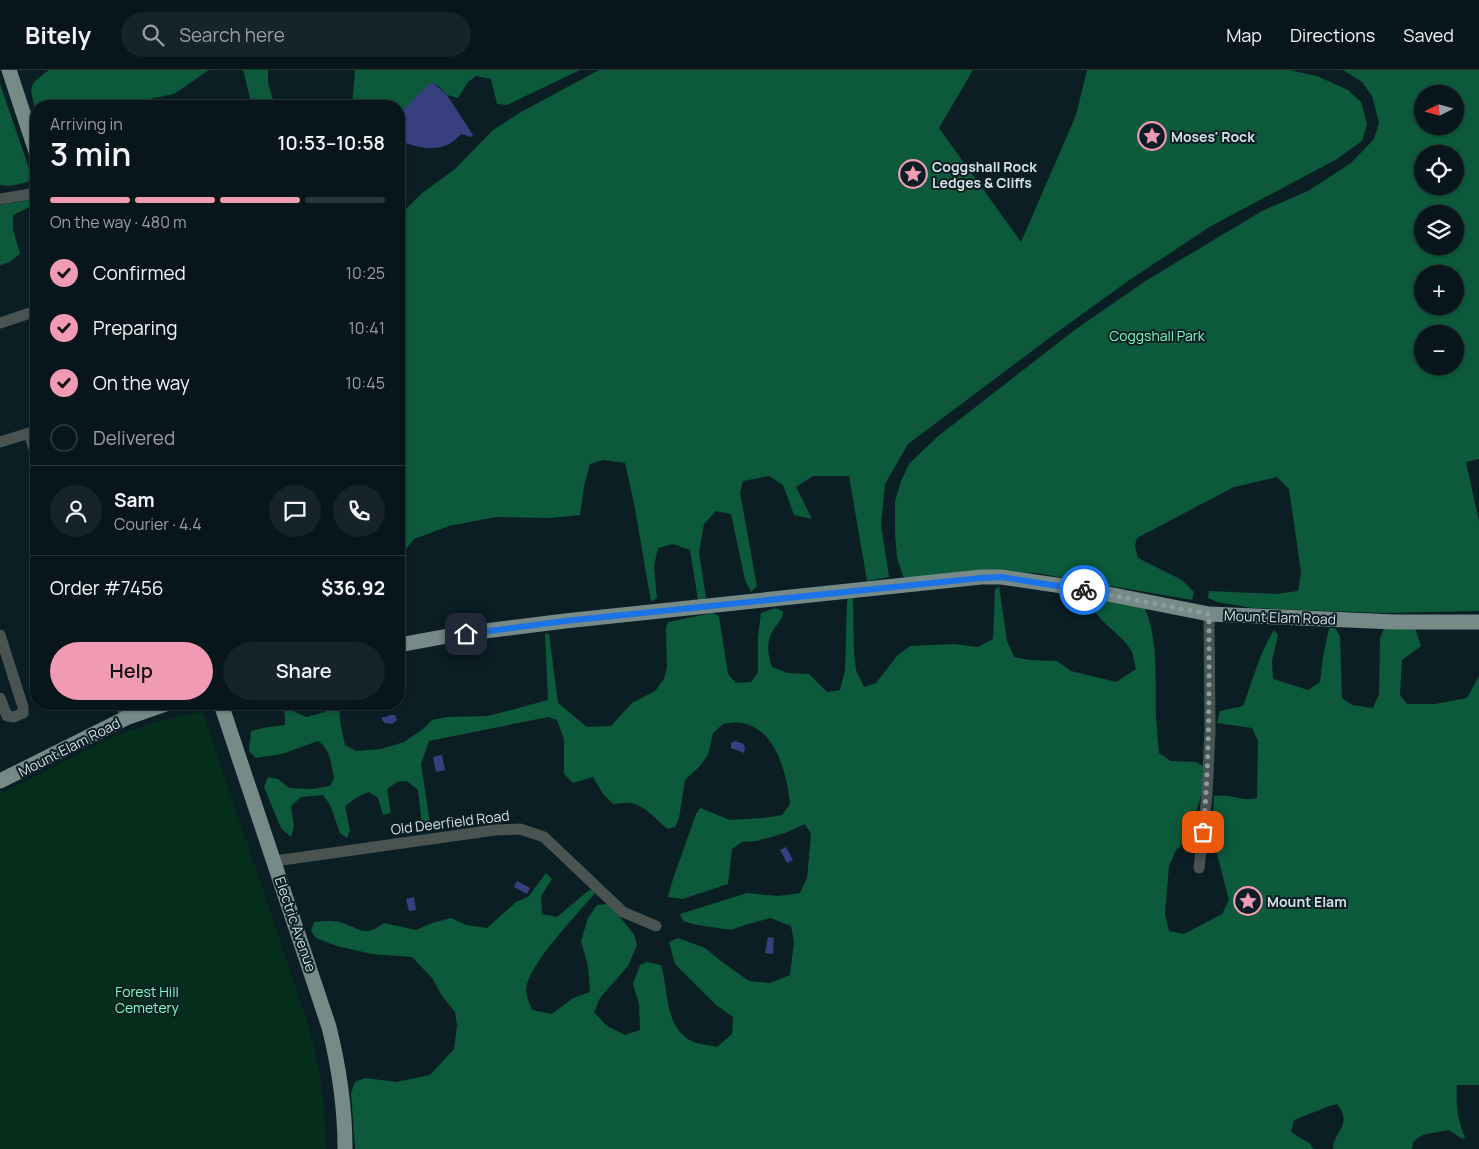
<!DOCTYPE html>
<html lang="en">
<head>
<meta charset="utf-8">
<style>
	body { margin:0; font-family:Manrope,sans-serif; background:#162328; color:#f1f3f6; height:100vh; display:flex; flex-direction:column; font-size:19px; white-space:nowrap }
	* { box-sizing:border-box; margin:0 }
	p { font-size:16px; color:#989fa3 }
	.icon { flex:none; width:28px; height:28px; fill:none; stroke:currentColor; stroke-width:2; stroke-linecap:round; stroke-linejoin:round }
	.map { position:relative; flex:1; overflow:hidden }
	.side { position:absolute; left:30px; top:30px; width:375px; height:610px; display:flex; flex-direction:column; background:#08161b; border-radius:20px; box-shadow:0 1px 4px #0004,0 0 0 1px #29353a }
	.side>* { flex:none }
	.needle { width:32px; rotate:264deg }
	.buttons { position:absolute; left:1414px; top:15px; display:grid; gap:10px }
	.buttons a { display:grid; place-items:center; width:50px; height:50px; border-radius:50%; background:#08161b; box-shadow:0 1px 4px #0004,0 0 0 1px #29353a; font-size:25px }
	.pin { position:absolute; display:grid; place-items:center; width:42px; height:42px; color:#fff; margin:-21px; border-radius:10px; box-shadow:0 2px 8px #0006 }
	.courier { position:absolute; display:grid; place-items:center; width:50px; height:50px; margin:-25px; border:4px solid #1a73e8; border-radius:50%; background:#fff; color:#222; box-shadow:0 1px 6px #0007 }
	.headline em { font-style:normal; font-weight:600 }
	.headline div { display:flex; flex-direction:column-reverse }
	.headline { display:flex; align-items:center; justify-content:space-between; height:85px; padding:0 20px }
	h1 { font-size:32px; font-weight:600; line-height:38px }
	.bar { display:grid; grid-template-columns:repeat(4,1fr); gap:8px 5px; align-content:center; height:60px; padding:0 20px }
	.bar i { height:6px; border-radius:4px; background:#29353a }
	.bar .active { background:#f19ab3 }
	.bar p { grid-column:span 4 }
	.line { display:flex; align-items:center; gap:12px; padding:0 20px; border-top:1px solid #29353a }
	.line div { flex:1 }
	.round { display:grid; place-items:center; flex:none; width:52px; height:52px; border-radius:26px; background:#162328 }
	ol { padding:0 20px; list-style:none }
	li { display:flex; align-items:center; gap:15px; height:55px }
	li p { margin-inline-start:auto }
	li .icon { padding:5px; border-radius:50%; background:#f19ab3; color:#111; stroke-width:4 }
	li:last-child { color:#989fa3 }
	li i { width:28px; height:28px; border:2px solid #29353a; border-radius:50% }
	.button { display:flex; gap:10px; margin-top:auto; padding:10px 20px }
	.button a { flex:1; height:58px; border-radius:30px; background:#f19ab3; color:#111; font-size:20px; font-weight:600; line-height:58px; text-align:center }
	.button a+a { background:#162328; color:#f1f3f6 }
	header { display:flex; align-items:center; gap:30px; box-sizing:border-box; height:70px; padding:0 25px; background:#08161b; border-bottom:1px solid #29353a }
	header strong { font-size:24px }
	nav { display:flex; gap:28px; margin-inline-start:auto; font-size:18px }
	.search { width:350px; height:45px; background:#162328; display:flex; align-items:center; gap:12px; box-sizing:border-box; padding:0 18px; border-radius:28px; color:#989fa3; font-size:19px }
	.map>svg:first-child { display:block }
</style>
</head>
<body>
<header>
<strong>Bitely</strong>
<div class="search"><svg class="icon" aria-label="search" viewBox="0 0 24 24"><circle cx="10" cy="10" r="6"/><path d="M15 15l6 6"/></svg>Search here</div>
<nav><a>Map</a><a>Directions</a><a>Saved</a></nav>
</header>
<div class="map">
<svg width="1479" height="1079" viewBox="0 0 1479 1079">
	<rect width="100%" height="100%" fill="#0a1e24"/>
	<path fill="#062e1d" d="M 203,641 L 310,960 C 320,999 326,1038 326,1079 L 0,1079 L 0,724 L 116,666 L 152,653 Z"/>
	<path fill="#0c593b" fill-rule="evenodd" d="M 49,0 L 209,0 L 174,24 L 139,31 L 135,36 L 115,36 L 111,34 L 106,36 L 36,36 L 36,40 C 28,15 29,15 49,0 Z
		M 243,0 L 268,0 L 268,13 L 275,36 L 252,36 Z
		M 355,0 L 580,0 L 507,35 L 497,34 L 491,9 L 476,6 L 468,12 L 458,28 L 447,25 L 437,15 L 412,32 L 399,44 L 399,36 L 352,36 Z
		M 599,0 L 973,0 L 939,58 L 1021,172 L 1076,45 L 1087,0 L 1289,0 L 1317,6 L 1348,20 L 1361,32 L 1367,54 L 1362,71 L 1337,89 L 1211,156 L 1128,211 L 1056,263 L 908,374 L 885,414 L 881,455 L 889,507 L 867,511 L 849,406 L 813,406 L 796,417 L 812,449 L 794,445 L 783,415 L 769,406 L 743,411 L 740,423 L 757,516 L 751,522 L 745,510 L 731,444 L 716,441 L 704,454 L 699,482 L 706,528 L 698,530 L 690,480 L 673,474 L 658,478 L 654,496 L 657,528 L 651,532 L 634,433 L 625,393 L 603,390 L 590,394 L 584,416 L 580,445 L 550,448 L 496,447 L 449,456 L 414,469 L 399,487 L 399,146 L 421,124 L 455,99 L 493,60 L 521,42 Z
		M 1343,0 L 1479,0 L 1479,389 L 1466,392 L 1479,451 L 1479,541 L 1383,543 L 1253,538 L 1217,532 L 1208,528 L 1209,521 L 1276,524 L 1298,521 L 1301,502 L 1289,419 L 1277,407 L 1234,417 L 1137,468 L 1135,475 L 1138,488 L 1182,510 L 1194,522 L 1192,530 L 1036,503 L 978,500 L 907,508 L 903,506 L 897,488 L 895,463 L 895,431 L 901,411 L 909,394 L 937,367 L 1076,259 L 1147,210 L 1262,141 L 1308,121 L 1351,93 L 1374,69 L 1379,53 L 1372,26 L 1362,12 ZM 1422,24 L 1455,24 L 1455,56 L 1422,56 ZM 1422,84 L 1455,84 L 1455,116 L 1422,116 ZM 1422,144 L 1455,144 L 1455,176 L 1422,176 ZM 1422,204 L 1455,204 L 1455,236 L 1422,236 ZM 1422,264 L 1455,264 L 1455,296 L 1422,296 Z
		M 0,14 L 32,107 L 31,110 C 22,114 10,117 0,115 Z
		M 35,129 L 36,133 L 34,135 L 13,145 L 13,159 L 20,184 L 10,192 L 0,195 L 0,135 Z
		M 999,516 L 1007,571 L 1014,587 L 1030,590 L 1057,591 L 1071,601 L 1116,612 L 1136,599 C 1134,593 1134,585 1131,580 C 1120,563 1100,553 1091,535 L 1096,527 L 1143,536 C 1159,562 1155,617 1156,648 C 1157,660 1158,671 1159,683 L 1171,691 L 1196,692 L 1205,697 L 1204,717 L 1188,767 L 1176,780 L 1169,796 L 1165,844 L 1169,861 L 1184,864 L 1222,844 L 1229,830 L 1212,765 L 1214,726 C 1232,723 1240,732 1257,728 L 1258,671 L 1252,658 L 1217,653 L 1220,641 L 1243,636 C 1253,610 1259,584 1274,560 L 1278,565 L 1272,591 L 1273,609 L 1308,620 L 1320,612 L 1323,587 L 1329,558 L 1335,558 L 1340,566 L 1342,628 L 1352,635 L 1373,638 L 1379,624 L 1380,568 L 1385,557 L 1415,558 L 1421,576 L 1402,590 L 1400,625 L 1407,634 L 1435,634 L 1467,628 L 1479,606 L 1479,1015 L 1457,1015 C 1456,1035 1457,1048 1465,1068 L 1462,1069 L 1449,1060 L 1422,1065 L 1413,1072 L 1412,1079 L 1333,1079 C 1333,1061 1354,1056 1337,1034 L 1327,1037 L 1294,1050 L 1291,1062 L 1309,1073 L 1314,1079 L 355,1079 L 351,1023 L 355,1012 L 365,1008 L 396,1012 L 430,1005 L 454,979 L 457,955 L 455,942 L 442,926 L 432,908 L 412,887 L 372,884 L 337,876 L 316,868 L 311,861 L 314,852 C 324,851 333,850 343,853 C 362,860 365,867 384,853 L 416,860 L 432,853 L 451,848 L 466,855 L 487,858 L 516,832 L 528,827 L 546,803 L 552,809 L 541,826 L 542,844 L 557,847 L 588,821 L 593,819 L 595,823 C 576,846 536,886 527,914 C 524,923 529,931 532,940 L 552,944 L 573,928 L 590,922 L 588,896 L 581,871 L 588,848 L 597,835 L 609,834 L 634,864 L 637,875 L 628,896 L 600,928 L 594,942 L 607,956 L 625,965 L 640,960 L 639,934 L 633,914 L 640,895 L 647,892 L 661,895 C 669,921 664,960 694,972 C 701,975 710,975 717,977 L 732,964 L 733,947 L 716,935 L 675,894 L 669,872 L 678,868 L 705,878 L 721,891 L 749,911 L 770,913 L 790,905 L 794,872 L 791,856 L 770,848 L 745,855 L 731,860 L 697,855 L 683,851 L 680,844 L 747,823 L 778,826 L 800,823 L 807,808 L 811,764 L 805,754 L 785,763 L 757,771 L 742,772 L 732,779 L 728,814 L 683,829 L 668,827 L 673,809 L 696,744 L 700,738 L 730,750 L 763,748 L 782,745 L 790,734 C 787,706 777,659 742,653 C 736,652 729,653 723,654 L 713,663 L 708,685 L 700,696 L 685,710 L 679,748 L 675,757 L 668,759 C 656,750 645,735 630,733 C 625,732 619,734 613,734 L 603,724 L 593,707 L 573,713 L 564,704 L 564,669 L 557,650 L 548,647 L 429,671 L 421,694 L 430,753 L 422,755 L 418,720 L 407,711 L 397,712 L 387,719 L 391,743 L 383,745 L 378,728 L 369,722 L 359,726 L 345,736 L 350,760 L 347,768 L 340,763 L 330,735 L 323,725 L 301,727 L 291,736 L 294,757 L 291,767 L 281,758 L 264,717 L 268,707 L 278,709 L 289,718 L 312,719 L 330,716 L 334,708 C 331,694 331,680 318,671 L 282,684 L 256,688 L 249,681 L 251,661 L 268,657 L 285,655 L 285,645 L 281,634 L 292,634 L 295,642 L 306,647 L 325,642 L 330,634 L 339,634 L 340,651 L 345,675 L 356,681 L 381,679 L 404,672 L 423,659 L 432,650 L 447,647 L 488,646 L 548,630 L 545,563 L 549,564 L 558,633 L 587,657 L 611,656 L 632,633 L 655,621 L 664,609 L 667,598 L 666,558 L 668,552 L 712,543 L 719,546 L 728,604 L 736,613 L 751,612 L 758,602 L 758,566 L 761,543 L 775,538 L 783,541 C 783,551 776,554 772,562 C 766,572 768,587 772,597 L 788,603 L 809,604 L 827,622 L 840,620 L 845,600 L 847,532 L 849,527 L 853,529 L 854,582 L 856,600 L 864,617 L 876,613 L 897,586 L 910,576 L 954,574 L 978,577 L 993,569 L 995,520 Z"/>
	<path fill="#383f7f" d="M 432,12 L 447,25 L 473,65 L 471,67 L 461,64 C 458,67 453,72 449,74 C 434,82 413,77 399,70 L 399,44 C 411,34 419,21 432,12 Z
		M 390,645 L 395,645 L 397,650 L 392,654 L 385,653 L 382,650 L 382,647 L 386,647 Z
		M 735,671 L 744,674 L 745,679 L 744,683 L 731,678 L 731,673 Z
		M 442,685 L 445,700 L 436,702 L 433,687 Z
		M 786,777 L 793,790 L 787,793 L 780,780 Z
		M 517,811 L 530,818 L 527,824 L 514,817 Z
		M 414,827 L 416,840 L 409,841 L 406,829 Z
		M 768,867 L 774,868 L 773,884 L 765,883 Z"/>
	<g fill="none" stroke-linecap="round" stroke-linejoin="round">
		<path stroke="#495352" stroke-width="11" d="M 0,129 L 36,123
			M 0,253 L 36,241
			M 29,363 L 36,385
			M 0,372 L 36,361
			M 0,565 L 23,637 L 23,643 L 14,647 L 7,646 L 0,628
			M 121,634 L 126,648
			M 275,791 L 495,760 L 520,759 L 544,767 L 623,842 L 656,856
			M 1199,798 L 1207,725 L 1210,661 L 1209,544"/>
		<path stroke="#768a88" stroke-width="15" d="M 9,0 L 36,82
			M 399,575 L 453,565 L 565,551 L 981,507 L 1001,507 L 1083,519 L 1209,544 L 1395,552 L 1479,552
			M 221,634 L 329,957 C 339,997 345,1037 345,1079
			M 0,711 L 126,648 L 166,634"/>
	</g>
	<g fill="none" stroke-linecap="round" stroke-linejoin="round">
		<path stroke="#8d9ca1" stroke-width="5" stroke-dasharray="0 9" d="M 1084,520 L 1209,544 C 1209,617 1210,689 1203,762"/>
		<path stroke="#1a73e8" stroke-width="6" d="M 466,564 L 565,551 L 981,508 L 1001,507 L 1084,520"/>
	</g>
	<defs>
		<symbol id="sight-ring" viewBox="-11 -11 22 22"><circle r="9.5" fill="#0a1e24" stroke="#f19ab3" stroke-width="1.5"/><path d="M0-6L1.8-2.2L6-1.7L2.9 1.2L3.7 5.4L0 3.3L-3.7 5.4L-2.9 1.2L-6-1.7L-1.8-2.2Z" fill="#f19ab3"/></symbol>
	</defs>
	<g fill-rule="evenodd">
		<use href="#sight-ring" x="1136" y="50" width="32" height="32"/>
		<use href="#sight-ring" x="897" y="88" width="32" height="32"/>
		<use href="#sight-ring" x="1232" y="815" width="32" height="32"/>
	</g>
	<g text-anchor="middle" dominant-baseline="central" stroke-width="4" stroke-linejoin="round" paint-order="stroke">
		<g font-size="14" font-weight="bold" fill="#d4e0e4" stroke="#0a1e24" text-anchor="start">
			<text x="1171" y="66">Moses' Rock</text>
			<text x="932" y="96">Coggshall Rock<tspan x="932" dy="16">Ledges &amp; Cliffs</tspan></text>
			<text x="1267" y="831">Mount Elam</text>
		</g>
		<g font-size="14" fill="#81fac1" stroke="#0a1e24">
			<text x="1157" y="265">Coggshall Park</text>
			<text x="147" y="921">Forest Hill<tspan x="147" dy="16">Cemetery</tspan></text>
		</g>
		<g font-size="14" fill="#d4e0e4" stroke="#0a1e24">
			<text transform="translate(1280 547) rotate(2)">Mount Elam Road</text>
			<text transform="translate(69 677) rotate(-27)">Mount Elam Road</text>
			<text transform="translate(450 752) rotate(-7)">Old Deerfield Road</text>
			<text transform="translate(296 854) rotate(71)">Electric Avenue</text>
		</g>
	</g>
</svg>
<div class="buttons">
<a><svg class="needle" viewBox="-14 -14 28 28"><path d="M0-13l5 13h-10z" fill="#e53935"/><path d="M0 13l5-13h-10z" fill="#989fa3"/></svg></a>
<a><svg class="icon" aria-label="locate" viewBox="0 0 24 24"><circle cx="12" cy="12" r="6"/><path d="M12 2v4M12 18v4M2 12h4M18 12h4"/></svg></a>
<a><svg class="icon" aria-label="layers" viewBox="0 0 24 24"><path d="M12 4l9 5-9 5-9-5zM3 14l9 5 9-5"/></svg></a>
<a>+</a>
<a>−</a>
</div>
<div class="pin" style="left:1203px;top:762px;background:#ea580c"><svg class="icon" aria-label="bag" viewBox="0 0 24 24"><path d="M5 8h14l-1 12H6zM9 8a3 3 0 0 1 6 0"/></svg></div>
<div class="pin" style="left:466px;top:564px;background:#1f2937"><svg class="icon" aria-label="home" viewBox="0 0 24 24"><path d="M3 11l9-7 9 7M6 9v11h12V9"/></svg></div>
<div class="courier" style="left:1084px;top:520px"><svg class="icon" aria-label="bike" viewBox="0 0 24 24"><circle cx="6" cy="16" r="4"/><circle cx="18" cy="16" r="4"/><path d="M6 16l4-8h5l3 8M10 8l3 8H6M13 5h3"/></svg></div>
<section class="side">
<div class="headline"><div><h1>3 min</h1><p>Arriving in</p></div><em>10:53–10:58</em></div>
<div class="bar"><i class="active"></i><i class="active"></i><i class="active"></i><i></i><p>On the way · 480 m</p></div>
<ol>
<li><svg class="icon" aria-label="check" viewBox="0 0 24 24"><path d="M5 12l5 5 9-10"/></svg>Confirmed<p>10:25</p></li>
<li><svg class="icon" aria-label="check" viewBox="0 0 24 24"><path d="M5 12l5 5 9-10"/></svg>Preparing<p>10:41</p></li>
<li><svg class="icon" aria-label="check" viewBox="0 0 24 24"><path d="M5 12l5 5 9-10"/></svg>On the way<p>10:45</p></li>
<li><i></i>Delivered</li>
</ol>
<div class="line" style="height:90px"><a class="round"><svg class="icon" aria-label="person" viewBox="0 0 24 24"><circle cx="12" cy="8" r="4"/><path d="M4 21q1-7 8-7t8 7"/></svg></a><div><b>Sam</b><p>Courier · 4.4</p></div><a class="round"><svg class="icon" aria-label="chat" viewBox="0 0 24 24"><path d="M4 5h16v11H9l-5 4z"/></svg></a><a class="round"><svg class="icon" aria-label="phone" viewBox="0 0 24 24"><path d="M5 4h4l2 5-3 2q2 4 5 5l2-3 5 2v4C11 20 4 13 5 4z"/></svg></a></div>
<div class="line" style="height:65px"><div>Order #7456</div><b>$36.92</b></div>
<div class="button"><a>Help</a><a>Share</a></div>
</section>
</div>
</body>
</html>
